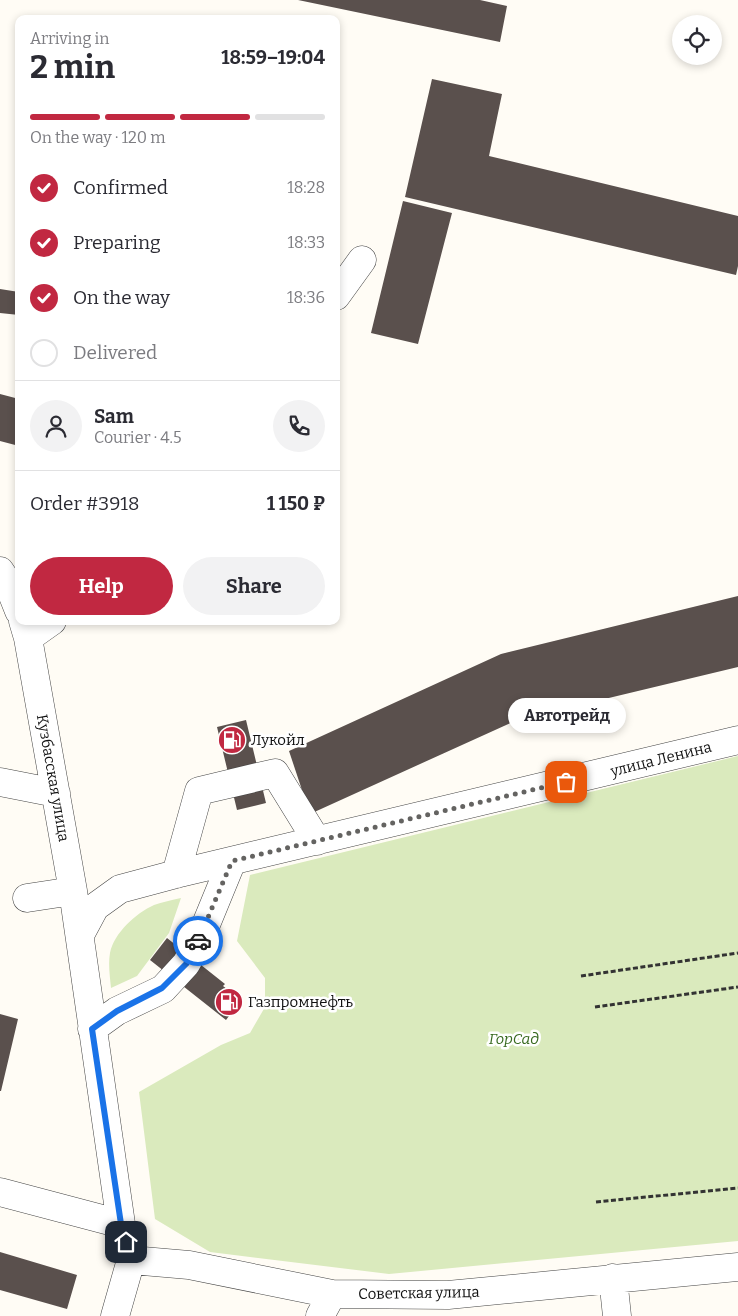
<!DOCTYPE html>
<html lang="en">
<head>
<meta charset="utf-8">
<style>
	body { margin:0; font-family:Bitter,serif; background:#f2f2f3; color:#2b2b33; height:100vh; display:flex; flex-direction:column; font-size:19px; white-space:nowrap }
	* { box-sizing:border-box; margin:0 }
	p { font-size:16px; color:#7c7c81 }
	.icon { flex:none; width:28px; height:28px; fill:none; stroke:currentColor; stroke-width:2; stroke-linecap:round; stroke-linejoin:round }
	.map { position:relative; flex:1; overflow:hidden }
	.sheet { position:absolute; left:15px; top:15px; width:325px; height:610px; display:flex; flex-direction:column; background:#fff; border-radius:10px; box-shadow:0 2px 8px #0003 }
	.sheet>* { flex:none }
	.controls { position:absolute; left:672px; top:15px; display:grid; gap:10px }
	.controls a { display:grid; place-items:center; width:50px; height:50px; border-radius:50%; background:#fff; box-shadow:0 2px 8px #0003; font-size:25px }
	.pin { position:absolute; display:grid; place-items:center; width:42px; height:42px; color:#fff; margin:-21px; border-radius:10px; box-shadow:0 2px 8px #0006 }
	.courier { position:absolute; display:grid; place-items:center; width:50px; height:50px; margin:-25px; border:4px solid #1a73e8; border-radius:50%; background:#fff; color:#222; box-shadow:0 1px 6px #0007 }
	.bubble { position:absolute; height:35px; border-radius:18px; background:#fff; box-shadow:0 2px 8px #0003; font-size:16px; font-weight:700; line-height:35px; text-align:center }
	.headline em { font-style:normal; font-weight:700 }
	.headline div { display:flex; flex-direction:column-reverse }
	.headline { display:flex; align-items:center; justify-content:space-between; height:85px; padding:0 15px }
	h1 { font-size:32px; font-weight:700; line-height:38px }
	.bar { display:grid; grid-template-columns:repeat(4,1fr); gap:8px 5px; align-content:center; height:60px; padding:0 15px }
	.bar i { height:6px; border-radius:4px; background:#e1e1e2 }
	.bar .current { background:#c12841 }
	.bar p { grid-column:span 4 }
	.line { display:flex; align-items:center; gap:12px; padding:0 15px; border-top:1px solid #e1e1e2 }
	.line div { flex:1 }
	.round { display:grid; place-items:center; flex:none; width:52px; height:52px; border-radius:26px; background:#f2f2f3 }
	ol { padding:0 15px; list-style:none }
	li { display:flex; align-items:center; gap:15px; height:55px }
	li p { margin-inline-start:auto }
	li .icon { padding:5px; border-radius:50%; background:#c12841; color:#fff; stroke-width:4 }
	li:last-child { color:#7c7c81 }
	li i { width:28px; height:28px; border:2px solid #e1e1e2; border-radius:50% }
	.cta { display:flex; gap:10px; margin-top:auto; padding:10px 15px }
	.cta a { flex:1; height:58px; border-radius:30px; background:#c12841; color:#fff; font-size:20px; font-weight:700; line-height:58px; text-align:center }
	.cta a+a { background:#f2f2f3; color:#2b2b33 }
	.map>svg:first-child { display:block }
</style>
</head>
<body>
<div class="map">
<svg width="738" height="1316" viewBox="0 0 738 1316">
	<rect width="100%" height="100%" fill="#fffcf5"/>
	<path fill="#daeabd" d="M 738,756 L 738,1241 L 389,1274 L 210,1252 L 155,1219 L 139,1092 L 221,1045 L 250,1033 L 265,1007 L 265,978 L 237,941 L 250,875 Z
		M 181,898 L 169,933 L 137,976 L 111,988 C 110,977 108,964 110,953 C 114,933 136,913 154,905 C 162,902 172,900 181,898 Z"/>
	<path fill="#5a504d" d="M 298,0 L 480,0 L 507,6 L 500,42 Z
		M 432,79 L 502,94 L 489,156 L 738,216 L 738,266 L 736,275 L 405,197 Z
		M 403,201 L 452,213 L 418,344 L 371,333 Z
		M 0,289 L 19,292 L 19,315 L 0,313 Z
		M 0,394 L 19,399 L 19,446 L 0,441 Z
		M 738,596 L 738,667 L 517,720 L 310,814 L 289,751 L 501,654 Z
		M 246,720 L 266,803 L 237,810 L 217,727 Z
		M 167,938 L 225,984 L 223,986 L 241,1000 L 226,1020 L 150,960 Z
		M 0,1014 L 18,1019 L 1,1091 L 0,1091 Z
		M 0,1252 L 77,1275 L 67,1309 L 0,1290 Z"/>
	<g fill="none" stroke-linecap="round" stroke-linejoin="round">
		<defs>
			<path id="minor" d="M 336,296 L 362,260
				M 0,571 L 8,583 L 19,611
				M 23,621 L 28,638 L 73,891 L 121,1224 L 131,1260 L 115,1316
				M 28,638 L 52,621
				M 0,782 L 56,793
				M 176,874 L 199,791 L 275,773 L 317,841
				M 27,898 L 73,891
				M 80,935 L 95,907 L 120,889 L 176,874 L 738,740
				M 92,1029 L 117,1011 L 163,989 L 186,964 L 200,939 L 232,861
				M 0,1192 L 121,1224
				M 131,1260 L 189,1265 L 332,1294 L 448,1295 L 738,1267
				M 613,1278 L 617,1316
				M 320,1316 L 332,1294"/>
		</defs>
		<use href="#minor" stroke="#444" stroke-width="29"/>
		<path stroke="#333" stroke-width="3" stroke-dasharray="5 2.5" stroke-linecap="butt" d="M 581,976 L 738,953
			M 595,1007 L 738,987
			M 596,1202 L 738,1188"/>
		<use href="#minor" stroke="#fff" stroke-width="28"/>
	</g>
	<g fill="none" stroke-linecap="round" stroke-linejoin="round">
		<path stroke="#646361" stroke-width="5" stroke-dasharray="0 9" d="M 198,941 L 232,861 L 566,782"/>
		<path stroke="#1a73e8" stroke-width="6" d="M 126,1242 L 121,1224 L 92,1029 L 117,1011 L 162,988 L 186,964 L 198,941"/>
	</g>
	<defs>
		<symbol id="fuel-disc" viewBox="-11 -11 22 22"><circle r="9.5" fill="#c12841" stroke="#fff"/><path d="M-5.5-6h7V0h2V4h1.3V-2.5L3-4.5l.8-.8L6-3V5H2.5V1h-1V6h-7ZM-4.2-4.7v3.2H.2V-4.7Z" fill="#fff"/></symbol>
	</defs>
	<g fill-rule="evenodd">
		<use href="#fuel-disc" x="216" y="724" width="32" height="32"/>
		<use href="#fuel-disc" x="213" y="986" width="32" height="32"/>
	</g>
	<g text-anchor="middle" dominant-baseline="central" stroke-width="5" stroke-linejoin="round" paint-order="stroke">
		<g font-size="15" fill="#111" stroke="#fff" text-anchor="start">
			<text x="251" y="740">Лукойл</text>
			<text x="248" y="1002">Газпромнефть</text>
		</g>
		<g font-size="15" fill="#111" stroke="#fff">
			<text transform="translate(661 759) rotate(-14)">улица Ленина</text>
			<text transform="translate(53 778) rotate(80)">Кузбасская улица</text>
			<text transform="translate(419 1293) rotate(-1)">Советская улица</text>
		</g>
		<g font-size="15" font-style="italic" fill="#386a20" stroke="#fff">
			<text x="514" y="1039">ГорСад</text>
		</g>
	</g>
</svg>
<div class="controls">
<a><svg class="icon" aria-label="locate" viewBox="0 0 24 24"><circle cx="12" cy="12" r="6"/><path d="M12 2v4M12 18v4M2 12h4M18 12h4"/></svg></a>
</div>
<div class="pin" style="left:566px;top:782px;background:#ea580c"><svg class="icon" aria-label="bag" viewBox="0 0 24 24"><path d="M5 8h14l-1 12H6zM9 8a3 3 0 0 1 6 0"/></svg></div>
<div class="pin" style="left:126px;top:1242px;background:#1f2937"><svg class="icon" aria-label="home" viewBox="0 0 24 24"><path d="M3 11l9-7 9 7M6 9v11h12V9"/></svg></div>
<div class="courier" style="left:198px;top:941px"><svg class="icon" aria-label="car" viewBox="0 0 24 24"><path d="M5 17H2v-5l4-1 3-4h7l3 4 3 1v5h-3M9 17h6M6 11h13"/><circle cx="7" cy="17" r="2"/><circle cx="17" cy="17" r="2"/></svg></div>
<div class="bubble" style="left:508px;top:698px;width:118px">Автотрейд</div>
<section class="sheet">
<div class="headline"><div><h1>2 min</h1><p>Arriving in</p></div><em>18:59–19:04</em></div>
<div class="bar"><i class="current"></i><i class="current"></i><i class="current"></i><i></i><p>On the way · 120 m</p></div>
<ol>
<li><svg class="icon" aria-label="check" viewBox="0 0 24 24"><path d="M5 12l5 5 9-10"/></svg>Confirmed<p>18:28</p></li>
<li><svg class="icon" aria-label="check" viewBox="0 0 24 24"><path d="M5 12l5 5 9-10"/></svg>Preparing<p>18:33</p></li>
<li><svg class="icon" aria-label="check" viewBox="0 0 24 24"><path d="M5 12l5 5 9-10"/></svg>On the way<p>18:36</p></li>
<li><i></i>Delivered</li>
</ol>
<div class="line" style="height:90px"><a class="round"><svg class="icon" aria-label="person" viewBox="0 0 24 24"><circle cx="12" cy="8" r="4"/><path d="M4 21q1-7 8-7t8 7"/></svg></a><div><b>Sam</b><p>Courier · 4.5</p></div><a class="round"><svg class="icon" aria-label="phone" viewBox="0 0 24 24"><path d="M5 4h4l2 5-3 2q2 4 5 5l2-3 5 2v4C11 20 4 13 5 4z"/></svg></a></div>
<div class="line" style="height:65px"><div>Order #3918</div><b>1 150 ₽</b></div>
<div class="cta"><a>Help</a><a>Share</a></div>
</section>
</div>
</body>
</html>
